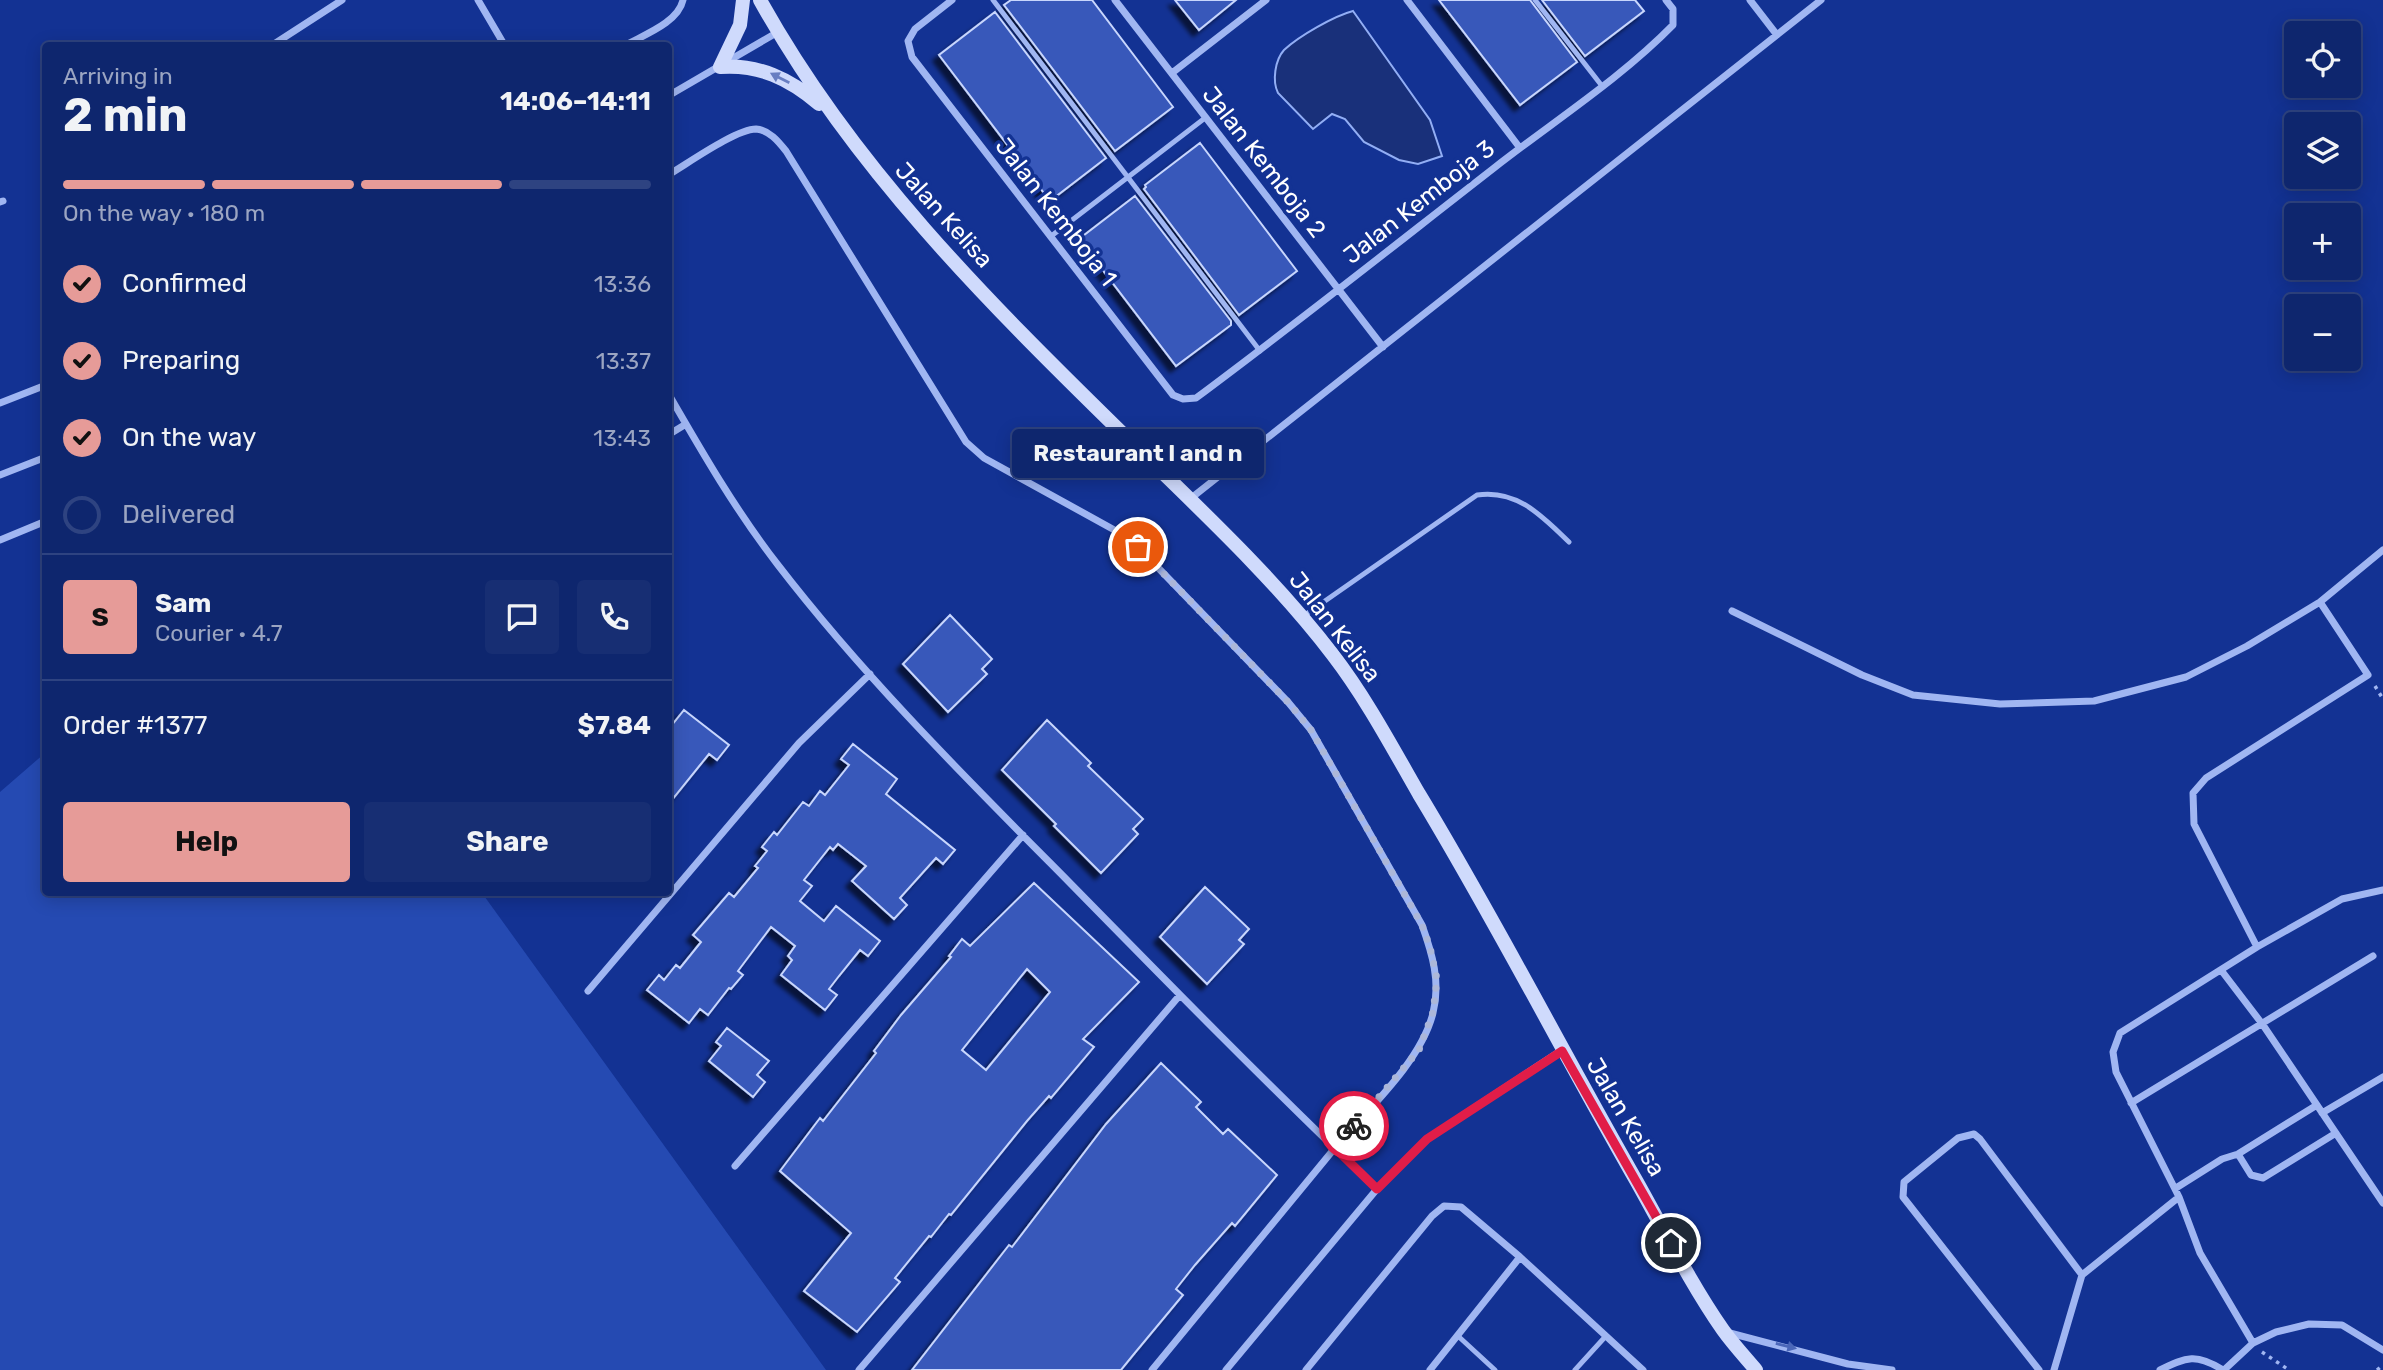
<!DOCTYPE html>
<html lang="en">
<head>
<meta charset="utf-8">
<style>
	body { margin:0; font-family:Rubik,sans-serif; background:#172e73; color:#f1f3f6; height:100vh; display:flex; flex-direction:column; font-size:26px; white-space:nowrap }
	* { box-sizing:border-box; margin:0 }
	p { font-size:23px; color:#9ba5c2 }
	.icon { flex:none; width:38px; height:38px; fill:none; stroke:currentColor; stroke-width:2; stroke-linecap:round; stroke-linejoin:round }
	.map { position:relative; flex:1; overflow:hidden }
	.panel { position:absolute; left:42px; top:42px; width:630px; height:854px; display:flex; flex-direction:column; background:#0e266e; border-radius:7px; box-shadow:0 4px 18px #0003,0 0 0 2px #2e4381 }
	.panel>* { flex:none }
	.buttons { position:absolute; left:2284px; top:21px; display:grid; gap:14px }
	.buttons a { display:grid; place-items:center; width:77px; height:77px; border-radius:7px; background:#0e266e; box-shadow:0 4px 18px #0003,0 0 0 2px #2e4381; font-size:35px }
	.pin { position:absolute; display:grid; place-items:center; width:60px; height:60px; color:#fff; margin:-30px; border:4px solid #fff; border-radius:50%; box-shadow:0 2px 7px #0007 }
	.courier { position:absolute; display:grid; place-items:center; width:70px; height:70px; margin:-35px; border:5px solid #e11d48; border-radius:50%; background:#fff; color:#222; box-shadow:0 2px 9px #0007 }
	.bubble { position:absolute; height:49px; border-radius:7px; background:#0e266e; box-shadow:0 4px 18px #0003,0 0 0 2px #2e4381; font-size:23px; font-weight:700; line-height:49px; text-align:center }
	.headline em { font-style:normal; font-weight:700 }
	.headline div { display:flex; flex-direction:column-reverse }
	.headline { display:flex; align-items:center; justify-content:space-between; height:119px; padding:0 21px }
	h1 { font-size:46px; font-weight:700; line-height:52px }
	.bar { display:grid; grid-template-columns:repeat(4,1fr); gap:10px 7px; align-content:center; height:84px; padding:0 21px }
	.bar i { height:9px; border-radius:5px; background:#2e4381 }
	.bar .selected { background:#e69b98 }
	.bar p { grid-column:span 4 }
	.line { display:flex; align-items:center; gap:18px; padding:0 21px; border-top:2px solid #2e4381 }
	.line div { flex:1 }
	.round { display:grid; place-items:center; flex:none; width:74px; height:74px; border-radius:7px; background:#172e73 }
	ol { padding:0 21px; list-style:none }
	li { display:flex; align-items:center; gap:21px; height:77px }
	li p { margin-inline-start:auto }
	li .icon { padding:7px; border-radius:50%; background:#e69b98; color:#111; stroke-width:4 }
	li:last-child { color:#9ba5c2 }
	li i { width:38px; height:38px; border:4px solid #2e4381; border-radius:50% }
	.button { display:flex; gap:14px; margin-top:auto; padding:14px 21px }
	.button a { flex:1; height:80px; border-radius:7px; background:#e69b98; color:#111; font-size:28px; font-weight:700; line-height:80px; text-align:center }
	.button a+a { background:#172e73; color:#f1f3f6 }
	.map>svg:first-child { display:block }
</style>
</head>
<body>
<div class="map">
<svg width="2383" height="1370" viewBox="0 0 2383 1370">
	<defs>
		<filter id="shadow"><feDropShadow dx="-6" dy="6" stdDeviation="2" flood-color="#0009"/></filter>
	</defs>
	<rect width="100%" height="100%" fill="#133293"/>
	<path fill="#254ab2" d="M 45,753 L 46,892 L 482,893 L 826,1370 L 0,1370 L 0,792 Z"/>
	<path fill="#19307a" stroke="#92aef5" stroke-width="2" d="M 1353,11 L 1430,120 L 1442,156 L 1418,164 L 1399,160 L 1364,142 L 1345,119 L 1332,114 L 1313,129 L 1278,93 C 1272,81 1275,60 1284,50 C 1299,36 1334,16 1353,11 Z"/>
	<path fill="#3758ba" stroke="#c8d6fd" stroke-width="2" fill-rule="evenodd" filter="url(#shadow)" d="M 1011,0 L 1092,0 L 1173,107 L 1115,151 L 1004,5 Z
		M 1175,0 L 1236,0 L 1199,30 Z
		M 1439,0 L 1530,0 L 1577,62 L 1520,105 Z
		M 1542,0 L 1635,0 L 1644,11 L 1585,56 Z
		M 995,12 L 1106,158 L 1050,201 L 939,55 Z
		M 1200,143 L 1297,271 L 1239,315 L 1144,189 L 1146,187 L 1145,185 Z
		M 1135,196 L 1231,321 L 1231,325 L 1176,366 L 1079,239 Z
		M 950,615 L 992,659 L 982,669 L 987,674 L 948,712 L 903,664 Z
		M 684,710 L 729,745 L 717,760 L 709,754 L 668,805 L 668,730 Z
		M 1047,720 L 1091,763 L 1088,766 L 1143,819 L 1133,829 L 1138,834 L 1101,873 L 1054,826 L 1056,824 L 1002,770 Z
		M 853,744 L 897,779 L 886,794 L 955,850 L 943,864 L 936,858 L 900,898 L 907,905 L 894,919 L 852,881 L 866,866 L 838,844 L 833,850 L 830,847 L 804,880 L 812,886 L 800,901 L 824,921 L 836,906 L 880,941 L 868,956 L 860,950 L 839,976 L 829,989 L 837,995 L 825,1010 L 781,975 L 792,960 L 788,956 L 795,946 L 771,927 L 738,971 L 743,975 L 731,989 L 729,988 L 708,1015 L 700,1009 L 689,1023 L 647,990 L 659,975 L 664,980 L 676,965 L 680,968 L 701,942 L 693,935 L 729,893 L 734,897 L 758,868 L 755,866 L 767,851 L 762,847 L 774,832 L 777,835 L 803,802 L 809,806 L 820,791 L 825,795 L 849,765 L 841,759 Z
		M 1034,883 L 1139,982 L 1083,1039 L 1094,1047 L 1051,1098 L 1049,1096 L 1027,1121 L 951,1215 L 949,1214 L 931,1237 L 929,1236 L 895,1278 L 900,1282 L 857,1332 L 804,1291 L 851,1233 L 780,1171 L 820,1118 L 823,1121 L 876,1053 L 874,1051 L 901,1015 L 951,957 L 949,956 L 962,939 L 970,946 ZM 1027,969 L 1050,992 L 986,1070 L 962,1050 Z
		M 1205,887 L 1249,929 L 1239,940 L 1244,944 L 1207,984 L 1160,937 Z
		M 727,1028 L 769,1061 L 757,1075 L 765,1082 L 753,1097 L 709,1061 L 721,1046 L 716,1042 Z
		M 1161,1063 L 1201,1102 L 1196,1107 L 1223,1134 L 1228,1129 L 1277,1175 L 1235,1226 L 1232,1223 L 1195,1265 L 1176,1289 L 1183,1295 L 1134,1354 L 1121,1370 L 912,1370 L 1009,1245 L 1012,1247 L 1106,1124 Z"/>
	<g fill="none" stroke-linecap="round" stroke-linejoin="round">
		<path stroke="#a0b6f2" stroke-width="3.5" stroke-dasharray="3.5 5" stroke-linecap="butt" d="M 2375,686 L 2383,699
			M 2262,1352 L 2289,1370
			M 2377,1370 L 2383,1365"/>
		<path stroke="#a0b6f2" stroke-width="5" d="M 993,0 L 1260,351
			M 1535,0 L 1602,86
			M 1050,237 L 1205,118
			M 1302,617 L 1477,495 C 1517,489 1542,516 1569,542
			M 1458,1336 L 1495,1370
			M 1575,1370 L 1605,1337"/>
		<path stroke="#a0b6f2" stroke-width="7" d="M 478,0 L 505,46
			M 952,0 L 915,29 L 908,41 L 912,57 L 1173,395 L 1183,399 L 1196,398 C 1297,323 1395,245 1494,168 C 1554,121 1620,79 1673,25 L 1673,9 L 1666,0
			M 1115,0 L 1383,347
			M 1407,0 L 1520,148
			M 1750,0 L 1777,35
			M 271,46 L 342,0
			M 624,46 C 643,35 678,23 683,0
			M 1172,73 L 1266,0
			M 668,96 L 778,32
			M 668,175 C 687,164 736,129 756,129 C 769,130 778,141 786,151 L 966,442 L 984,458 L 1118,532 L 1138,547 L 1288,702 L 1311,730 L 1422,925 C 1432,953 1441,982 1433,1013 C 1421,1062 1367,1110 1334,1149 C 1273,1222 1213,1296 1152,1370
			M 0,202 L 3,201
			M 668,393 C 702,452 736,511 778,565 C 865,678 968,780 1069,882 C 1170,985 1272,1089 1377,1189
			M 0,403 L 46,385
			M 668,435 L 686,424
			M 0,475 L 46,457
			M 1190,499 L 1821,0
			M 0,540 L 46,521
			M 1732,611 L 1862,675 L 1913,695 L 2000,704 L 2094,701 L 2186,677 L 2247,646 L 2320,602 L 2383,550
			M 2257,947 L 2194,824 L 2193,793 L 2206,778 L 2368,675 L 2320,602
			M 2221,970 L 2263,1025 L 2383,1203
			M 588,991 L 799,743 L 870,674
			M 2131,1103 L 2373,956
			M 2322,1113 L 2383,1077
			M 2238,1154 L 2251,1175 L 2263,1178 L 2336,1133
			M 735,1166 L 1023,835
			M 2176,1188 L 2222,1159 L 2238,1154 L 2317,1105
			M 2179,1197 L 2200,1253 L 2253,1343
			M 1726,1332 L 1848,1364 L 1892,1370
			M 859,1370 L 1180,995
			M 1226,1370 L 1377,1189 L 1427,1139 L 1562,1050
			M 1306,1370 L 1432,1216 L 1444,1206 L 1461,1207 L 1520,1257 L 1643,1370
			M 1430,1370 L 1520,1257
			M 2039,1370 L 1903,1197 L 1904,1182 L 1958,1138 L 1974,1134 L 1980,1139 L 2082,1275
			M 2054,1370 L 2082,1275 L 2179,1197 L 2116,1072 L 2113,1052 L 2120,1033 L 2257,947 L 2342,899 L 2383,890
			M 2160,1370 C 2187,1357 2196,1353 2223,1370
			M 2224,1370 L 2253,1343 L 2276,1332 L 2309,1324 L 2342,1325 L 2383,1350"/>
		<path stroke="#cfdafc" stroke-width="14" d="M 760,0 C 852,166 986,300 1121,432 C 1194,504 1271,574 1333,655 C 1366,698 1392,747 1419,794 C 1496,921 1563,1053 1637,1182 C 1665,1232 1691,1284 1723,1330 C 1733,1344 1745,1357 1756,1370
			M 720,67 C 759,64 790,79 819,104
			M 720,67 L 740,25 L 743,0"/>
	</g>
	<defs><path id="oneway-solid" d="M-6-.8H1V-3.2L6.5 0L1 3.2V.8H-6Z" transform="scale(1.75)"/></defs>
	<use fill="#687ec2" href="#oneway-solid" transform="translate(780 78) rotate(-153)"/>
	<use fill="#4b67b9" href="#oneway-solid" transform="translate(1786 1346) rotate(14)"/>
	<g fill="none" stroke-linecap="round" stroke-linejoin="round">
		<path stroke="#acb7d9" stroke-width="7" stroke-dasharray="0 12.6" d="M 1138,547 L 1288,702 L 1311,730 L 1422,925 L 1430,947 L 1437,979 L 1433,1012 L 1419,1050 L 1354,1126"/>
		<path stroke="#e11d48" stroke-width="9" d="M 1354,1126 L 1335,1148 L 1377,1189 L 1427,1139 L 1562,1051 L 1671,1243"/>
	</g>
	<g text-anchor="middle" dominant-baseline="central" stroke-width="7" stroke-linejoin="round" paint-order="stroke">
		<g font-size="24" fill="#fff" stroke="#133293">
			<text transform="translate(1264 162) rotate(52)">Jalan Kemboja 2</text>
			<text transform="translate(1419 202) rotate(-38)">Jalan Kemboja 3</text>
			<text transform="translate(1056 212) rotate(52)">Jalan Kemboja 1</text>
			<text transform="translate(944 215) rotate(48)">Jalan Kelisa</text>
			<text transform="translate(1335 627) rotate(52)">Jalan Kelisa</text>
			<text transform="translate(1626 1117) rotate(60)">Jalan Kelisa</text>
		</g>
	</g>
</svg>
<div class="buttons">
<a><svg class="icon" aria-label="locate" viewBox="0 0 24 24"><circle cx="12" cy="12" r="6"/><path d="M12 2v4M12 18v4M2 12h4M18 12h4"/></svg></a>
<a><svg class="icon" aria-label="layers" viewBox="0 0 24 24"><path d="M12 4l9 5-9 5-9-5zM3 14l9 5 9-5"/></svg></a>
<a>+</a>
<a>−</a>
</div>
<div class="pin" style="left:1138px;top:547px;background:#ea580c"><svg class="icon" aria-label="bag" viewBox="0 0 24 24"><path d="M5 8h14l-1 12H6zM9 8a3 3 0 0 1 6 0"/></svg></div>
<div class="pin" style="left:1671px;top:1243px;background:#1f2937"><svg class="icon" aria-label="home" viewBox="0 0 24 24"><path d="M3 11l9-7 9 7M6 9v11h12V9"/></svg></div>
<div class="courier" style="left:1354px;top:1126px"><svg class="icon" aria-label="bike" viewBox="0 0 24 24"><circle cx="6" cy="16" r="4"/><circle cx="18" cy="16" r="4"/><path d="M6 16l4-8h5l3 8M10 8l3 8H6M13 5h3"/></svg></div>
<div class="bubble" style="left:1012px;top:429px;width:252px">Restaurant l and n</div>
<section class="panel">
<div class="headline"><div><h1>2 min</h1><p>Arriving in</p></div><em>14:06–14:11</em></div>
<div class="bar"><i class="selected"></i><i class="selected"></i><i class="selected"></i><i></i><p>On the way · 180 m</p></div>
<ol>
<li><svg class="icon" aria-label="check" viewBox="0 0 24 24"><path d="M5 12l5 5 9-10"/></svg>Confirmed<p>13:36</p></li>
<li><svg class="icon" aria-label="check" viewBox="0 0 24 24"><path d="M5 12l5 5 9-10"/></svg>Preparing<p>13:37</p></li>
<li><svg class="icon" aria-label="check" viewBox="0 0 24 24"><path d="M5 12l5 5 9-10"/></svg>On the way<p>13:43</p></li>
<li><i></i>Delivered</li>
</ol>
<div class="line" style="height:126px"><b class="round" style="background:#e69b98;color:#111">S</b><div><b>Sam</b><p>Courier · 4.7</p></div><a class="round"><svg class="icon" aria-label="chat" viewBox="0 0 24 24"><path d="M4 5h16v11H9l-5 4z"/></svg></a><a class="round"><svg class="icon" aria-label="phone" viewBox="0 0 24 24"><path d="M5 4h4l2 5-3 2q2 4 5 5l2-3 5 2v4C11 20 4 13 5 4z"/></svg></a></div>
<div class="line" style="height:91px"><div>Order #1377</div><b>$7.84</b></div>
<div class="button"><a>Help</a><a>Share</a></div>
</section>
</div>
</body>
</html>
